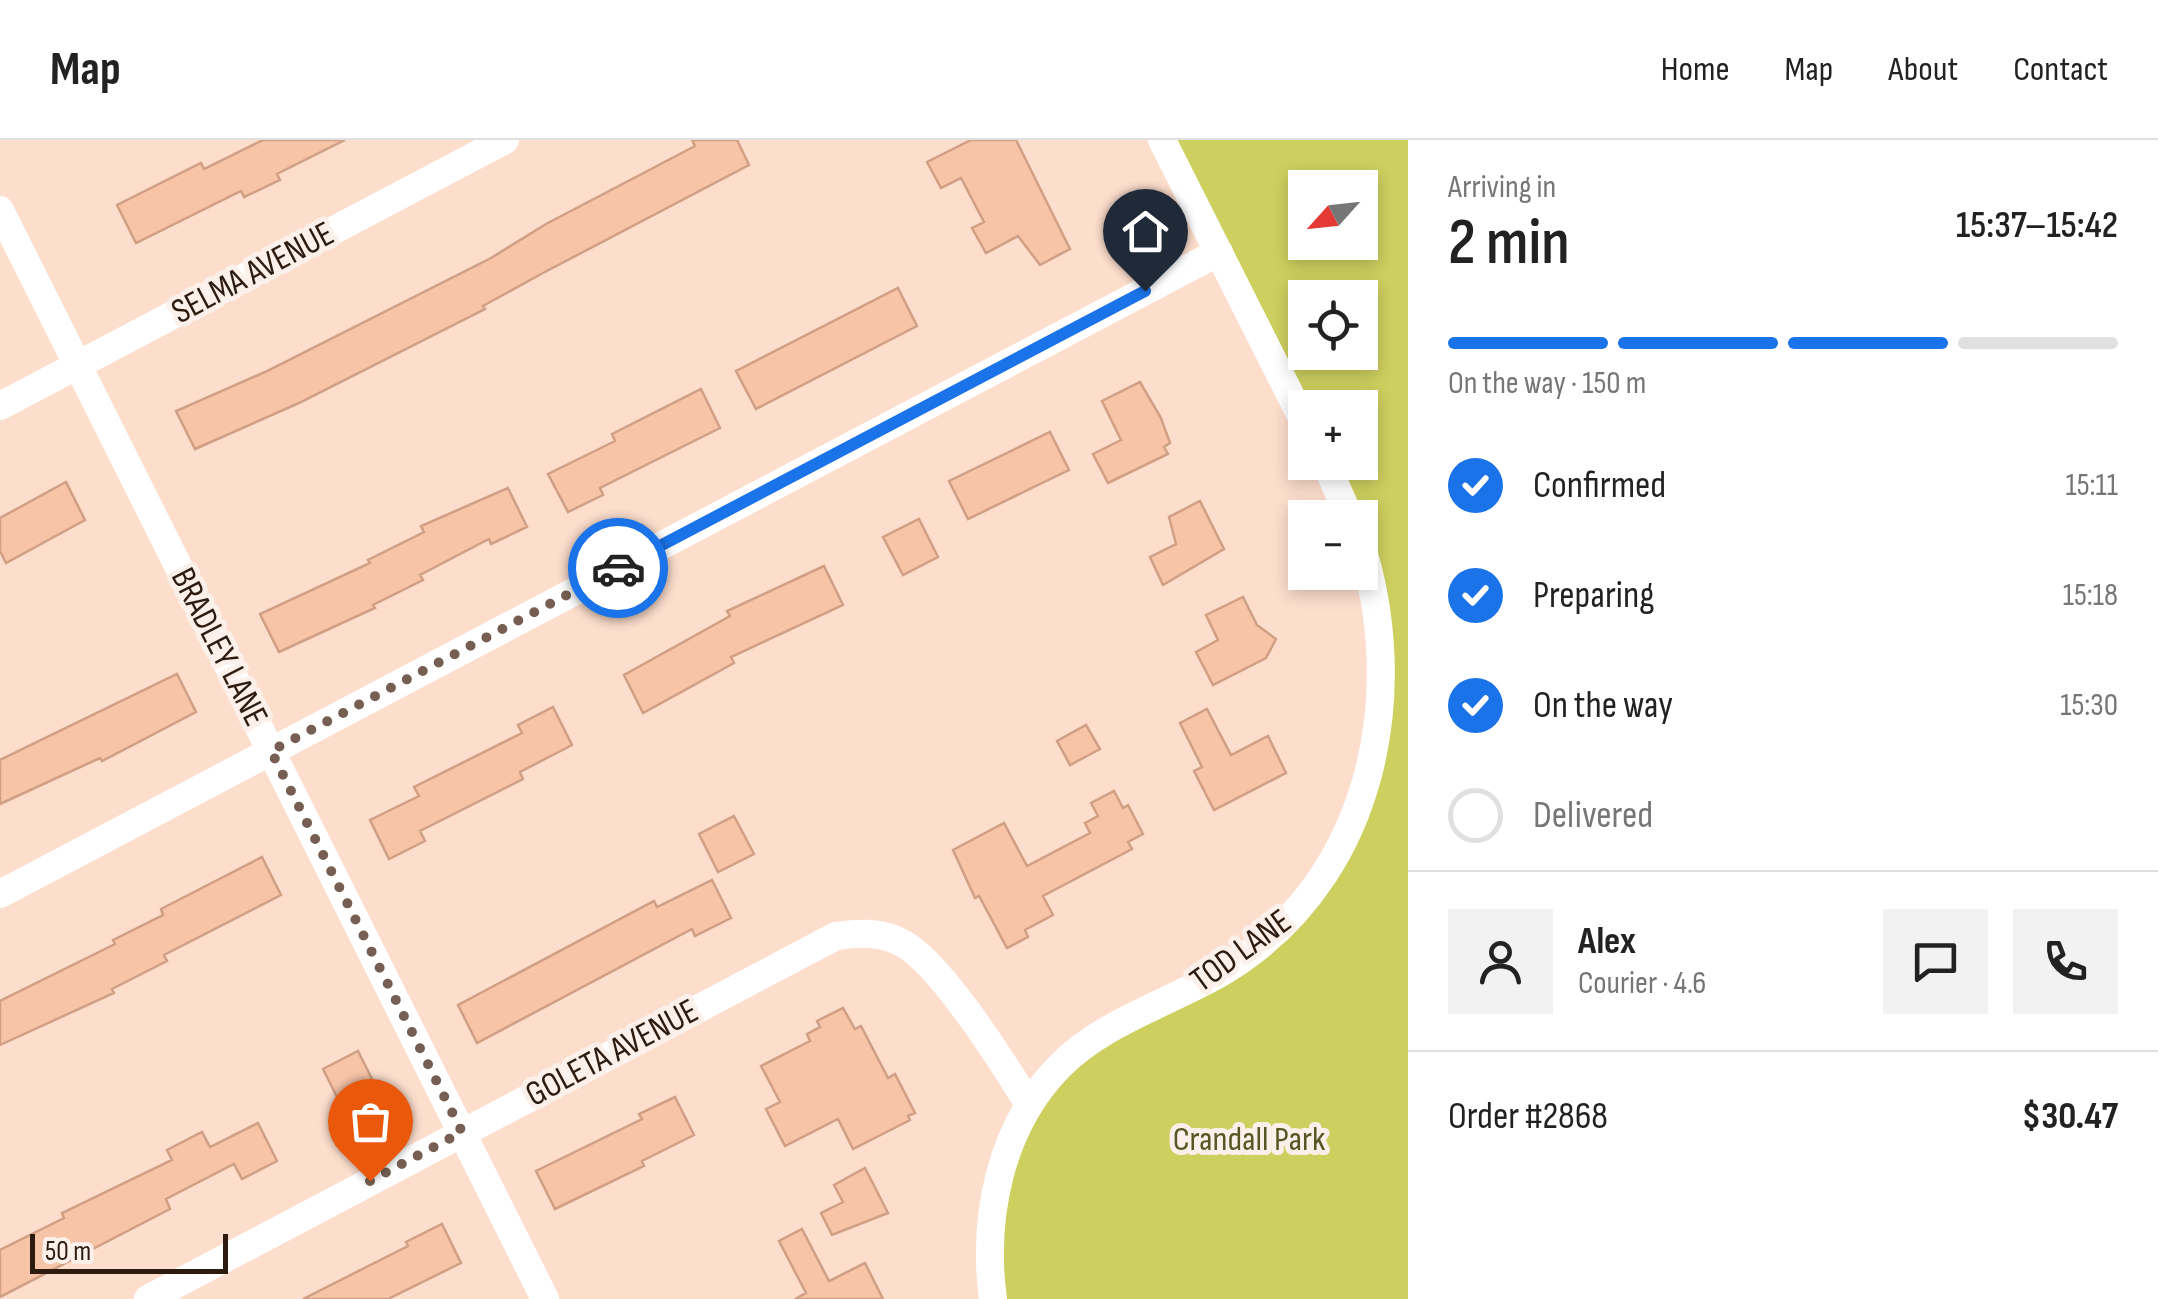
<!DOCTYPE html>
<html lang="en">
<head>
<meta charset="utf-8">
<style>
	body { margin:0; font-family:"Sofia Sans Condensed",sans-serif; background:#f2f2f2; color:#222; height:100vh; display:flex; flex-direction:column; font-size:38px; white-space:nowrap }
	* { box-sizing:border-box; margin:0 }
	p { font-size:32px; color:#767676 }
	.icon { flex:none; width:55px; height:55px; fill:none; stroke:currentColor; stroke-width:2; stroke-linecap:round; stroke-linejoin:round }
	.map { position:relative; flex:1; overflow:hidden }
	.sheet { display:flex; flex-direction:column; background:#fff; width:750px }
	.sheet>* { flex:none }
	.needle { width:65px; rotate:243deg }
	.fabs { position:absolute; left:1288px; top:30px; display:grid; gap:20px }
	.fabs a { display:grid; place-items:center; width:90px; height:90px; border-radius:0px; background:#fff; box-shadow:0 5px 15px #0003; font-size:50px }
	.scale { position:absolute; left:30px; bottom:25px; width:198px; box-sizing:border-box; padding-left:10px; border:5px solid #2d1b10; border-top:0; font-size:28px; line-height:35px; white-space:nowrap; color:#2d1b10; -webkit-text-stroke:8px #fbf0ea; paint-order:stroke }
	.pin { position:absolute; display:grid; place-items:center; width:85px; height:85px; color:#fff; margin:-102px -42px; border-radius:50% 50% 50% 0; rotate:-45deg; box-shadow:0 0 10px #0007 }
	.pin .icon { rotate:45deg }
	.courier { position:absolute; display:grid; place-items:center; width:100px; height:100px; margin:-50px; border:8px solid #1a73e8; border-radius:50%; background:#fff; color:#222; box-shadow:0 2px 12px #0007 }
	.head em { font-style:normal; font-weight:600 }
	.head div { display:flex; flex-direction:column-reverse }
	.head { display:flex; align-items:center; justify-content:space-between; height:170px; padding:0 40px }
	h1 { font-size:65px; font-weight:600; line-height:75px }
	.bar { display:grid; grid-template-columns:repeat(4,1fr); gap:15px 10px; align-content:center; height:120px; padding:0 40px }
	.bar i { height:12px; border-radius:8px; background:#e0e0e0 }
	.bar .active { background:#1a73e8 }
	.bar p { grid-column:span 4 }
	.line { display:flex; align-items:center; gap:25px; padding:0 40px; border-top:2px solid #e0e0e0 }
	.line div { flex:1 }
	.round { display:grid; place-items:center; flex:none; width:105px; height:105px; border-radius:0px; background:#f2f2f2 }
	ol { padding:0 40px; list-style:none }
	li { display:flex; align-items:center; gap:30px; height:110px }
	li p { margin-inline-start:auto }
	li .icon { padding:10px; border-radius:50%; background:#1a73e8; color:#fff; stroke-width:4 }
	li:last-child { color:#767676 }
	li i { width:55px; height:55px; border:5px solid #e0e0e0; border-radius:50% }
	header { display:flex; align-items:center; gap:60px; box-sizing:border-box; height:140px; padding:0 50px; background:#fff; border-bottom:2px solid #e0e0e0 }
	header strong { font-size:48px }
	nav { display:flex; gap:55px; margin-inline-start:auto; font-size:35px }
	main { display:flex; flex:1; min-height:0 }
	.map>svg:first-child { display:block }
</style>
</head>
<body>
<header>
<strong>Map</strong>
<nav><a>Home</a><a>Map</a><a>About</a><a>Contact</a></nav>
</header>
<main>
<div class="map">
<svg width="1408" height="1159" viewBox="0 0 1408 1159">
	<rect width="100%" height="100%" fill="#fddecd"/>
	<path fill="#cdcf5f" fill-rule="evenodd" d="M 1162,0 L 1408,0 L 1408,1159 L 993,1159 L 991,1075 L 1061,924 L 1278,792 L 1382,602 L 1360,378 L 1325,323 L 1360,322 L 1360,268 L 1305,268 ZM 1305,48 L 1360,48 L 1360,102 L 1305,102 ZM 1305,158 L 1360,158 L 1360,212 L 1305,212 Z"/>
	<path fill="#f7c4a8" stroke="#d09f84" stroke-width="2.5" d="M 263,0 L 345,0 L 277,34 L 280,40 L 244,57 L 241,51 L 136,103 L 117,65 L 201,23 L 204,29 Z
		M 692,0 L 737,0 L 749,25 L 543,133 L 483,166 L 485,169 L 299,263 L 195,309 L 176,271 L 265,232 L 491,118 L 546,84 L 695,6 Z
		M 971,0 L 1016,0 L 1070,109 L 1040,125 L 1018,96 L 986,113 L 972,88 L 984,82 L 961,38 L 941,48 L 927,22 Z
		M 898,148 L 917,186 L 756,269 L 736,231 Z
		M 1140,242 L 1161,278 L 1170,303 L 1164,307 L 1168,314 L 1108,343 L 1093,314 L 1121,300 L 1102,261 Z
		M 701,249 L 720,288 L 600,348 L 603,355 L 568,372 L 548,334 L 615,301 L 612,294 Z
		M 1050,292 L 1069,330 L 968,379 L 949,341 Z
		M 66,342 L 85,380 L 6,423 L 0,411 L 0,378 Z
		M 508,348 L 527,387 L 491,404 L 489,399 L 420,435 L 423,440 L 373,465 L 375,468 L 279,512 L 260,474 L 370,423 L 368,420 L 424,392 L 421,386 Z
		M 1200,361 L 1224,409 L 1163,445 L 1150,417 L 1176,404 L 1169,377 Z
		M 919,379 L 938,417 L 903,435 L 883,397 Z
		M 824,426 L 843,465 L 731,517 L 734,523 L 643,573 L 624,535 L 730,476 L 727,471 Z
		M 1243,457 L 1257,485 L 1276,499 L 1266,518 L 1213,545 L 1196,512 L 1218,500 L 1206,475 Z
		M 177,534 L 196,572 L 102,621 L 100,618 L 0,664 L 0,620 Z
		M 553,567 L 572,605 L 520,632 L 523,639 L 420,691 L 425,701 L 389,719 L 370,680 L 419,656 L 414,647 L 522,593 L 518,585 Z
		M 1207,569 L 1231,615 L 1268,596 L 1286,633 L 1214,670 L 1194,631 L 1202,627 L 1180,583 Z
		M 1086,585 L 1100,609 L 1070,625 L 1057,601 Z
		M 1114,651 L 1123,668 L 1128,665 L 1143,694 L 1128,702 L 1132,709 L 1043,756 L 1053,775 L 1025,790 L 1028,797 L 1007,808 L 979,756 L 975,758 L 953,710 L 1004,683 L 1027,726 L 1090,693 L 1085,683 L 1098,676 L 1091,663 Z
		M 734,676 L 754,714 L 718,732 L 699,694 Z
		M 262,717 L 281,755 L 164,815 L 167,821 L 112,849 L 114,853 L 0,905 L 0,861 L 115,804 L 113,800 L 163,775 L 161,769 Z
		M 712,740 L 731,778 L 695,796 L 692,789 L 477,903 L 458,865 L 654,761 L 657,767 Z
		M 843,868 L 855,889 L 861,886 L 888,938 L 895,934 L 915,973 L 908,976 L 910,980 L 853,1009 L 838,979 L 785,1006 L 766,969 L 780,962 L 761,926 L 810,901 L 807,894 L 820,887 L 817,881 Z
		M 358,911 L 377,949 L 342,967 L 323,929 Z
		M 675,957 L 694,995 L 642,1021 L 644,1026 L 555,1069 L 536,1031 L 642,979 L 639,974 Z
		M 258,983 L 277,1021 L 242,1039 L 234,1024 L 166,1059 L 170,1069 L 0,1157 L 0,1110 L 64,1078 L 62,1073 L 172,1020 L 167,1010 L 202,992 L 210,1007 Z
		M 865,1028 L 888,1073 L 832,1095 L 821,1073 L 843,1062 L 834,1045 Z
		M 442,1084 L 461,1123 L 388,1159 L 303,1159 L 408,1106 L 406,1102 Z
		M 802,1089 L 829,1141 L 865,1123 L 883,1159 L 795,1159 L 806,1153 L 779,1101 Z"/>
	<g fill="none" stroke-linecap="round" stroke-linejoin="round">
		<path stroke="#fff" stroke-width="28" d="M 1162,0 L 1305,284
			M 0,70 L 545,1159
			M 0,266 L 505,0
			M 1325,322 L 1350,378
			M 0,754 L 1219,112
			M 148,1159 L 836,796 C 860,793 882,791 904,804 C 942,826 1004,924 1028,963
			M 993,1159 C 982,1078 1000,987 1059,927 C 1107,877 1186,859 1242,819 C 1375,726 1408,550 1360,401"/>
	</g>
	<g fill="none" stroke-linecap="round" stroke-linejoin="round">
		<path stroke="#765f52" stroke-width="10" stroke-dasharray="0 18" d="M 370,1041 L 462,992 L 271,611 L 618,428"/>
		<path stroke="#1a73e8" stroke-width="12" d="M 618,428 L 1145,151"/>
	</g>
	<g text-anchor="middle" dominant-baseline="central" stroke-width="10" stroke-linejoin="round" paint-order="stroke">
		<g font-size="35" fill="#2d1b10" stroke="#fbf0ea">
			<text transform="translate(253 133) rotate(-28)">SELMA AVENUE</text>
			<text transform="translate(219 507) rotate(63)">BRADLEY LANE</text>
			<text transform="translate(1241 811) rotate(-36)">TOD LANE</text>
			<text transform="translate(612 913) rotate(-28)">GOLETA AVENUE</text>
		</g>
		<g font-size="35" fill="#565724" stroke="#fbf0ea">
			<text x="1249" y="999">Crandall Park</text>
		</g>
	</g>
</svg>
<div class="fabs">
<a><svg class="needle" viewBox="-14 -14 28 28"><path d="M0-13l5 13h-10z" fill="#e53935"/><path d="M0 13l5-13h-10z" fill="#767676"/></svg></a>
<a><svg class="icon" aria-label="locate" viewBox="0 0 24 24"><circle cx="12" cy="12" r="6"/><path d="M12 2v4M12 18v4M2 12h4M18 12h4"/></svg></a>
<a>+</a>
<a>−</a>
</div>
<div class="scale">50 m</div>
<div class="pin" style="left:370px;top:1041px;background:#ea580c"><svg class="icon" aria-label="bag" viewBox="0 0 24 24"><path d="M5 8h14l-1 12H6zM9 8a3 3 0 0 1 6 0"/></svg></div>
<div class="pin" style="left:1145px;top:151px;background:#1f2937"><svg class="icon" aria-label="home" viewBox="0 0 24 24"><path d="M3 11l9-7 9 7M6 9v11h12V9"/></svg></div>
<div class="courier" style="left:618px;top:428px"><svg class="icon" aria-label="car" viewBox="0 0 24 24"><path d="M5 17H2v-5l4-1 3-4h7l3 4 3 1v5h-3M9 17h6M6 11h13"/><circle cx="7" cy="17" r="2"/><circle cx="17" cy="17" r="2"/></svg></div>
</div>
<section class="sheet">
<div class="head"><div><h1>2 min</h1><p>Arriving in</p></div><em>15:37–15:42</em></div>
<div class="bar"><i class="active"></i><i class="active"></i><i class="active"></i><i></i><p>On the way · 150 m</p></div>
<ol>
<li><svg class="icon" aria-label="check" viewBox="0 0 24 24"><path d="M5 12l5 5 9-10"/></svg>Confirmed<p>15:11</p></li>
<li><svg class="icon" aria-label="check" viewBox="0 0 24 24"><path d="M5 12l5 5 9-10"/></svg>Preparing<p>15:18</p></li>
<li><svg class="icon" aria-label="check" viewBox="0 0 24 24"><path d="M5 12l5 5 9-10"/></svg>On the way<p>15:30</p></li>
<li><i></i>Delivered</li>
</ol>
<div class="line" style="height:180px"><a class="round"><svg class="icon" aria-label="person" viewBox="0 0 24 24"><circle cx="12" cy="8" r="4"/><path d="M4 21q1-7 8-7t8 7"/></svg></a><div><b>Alex</b><p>Courier · 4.6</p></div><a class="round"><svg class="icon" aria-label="chat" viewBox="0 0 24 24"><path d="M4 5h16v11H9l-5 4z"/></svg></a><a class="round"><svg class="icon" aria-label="phone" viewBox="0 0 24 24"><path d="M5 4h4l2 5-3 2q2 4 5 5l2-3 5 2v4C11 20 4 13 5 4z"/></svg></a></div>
<div class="line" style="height:130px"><div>Order #2868</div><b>$30.47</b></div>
</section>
</main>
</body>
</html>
